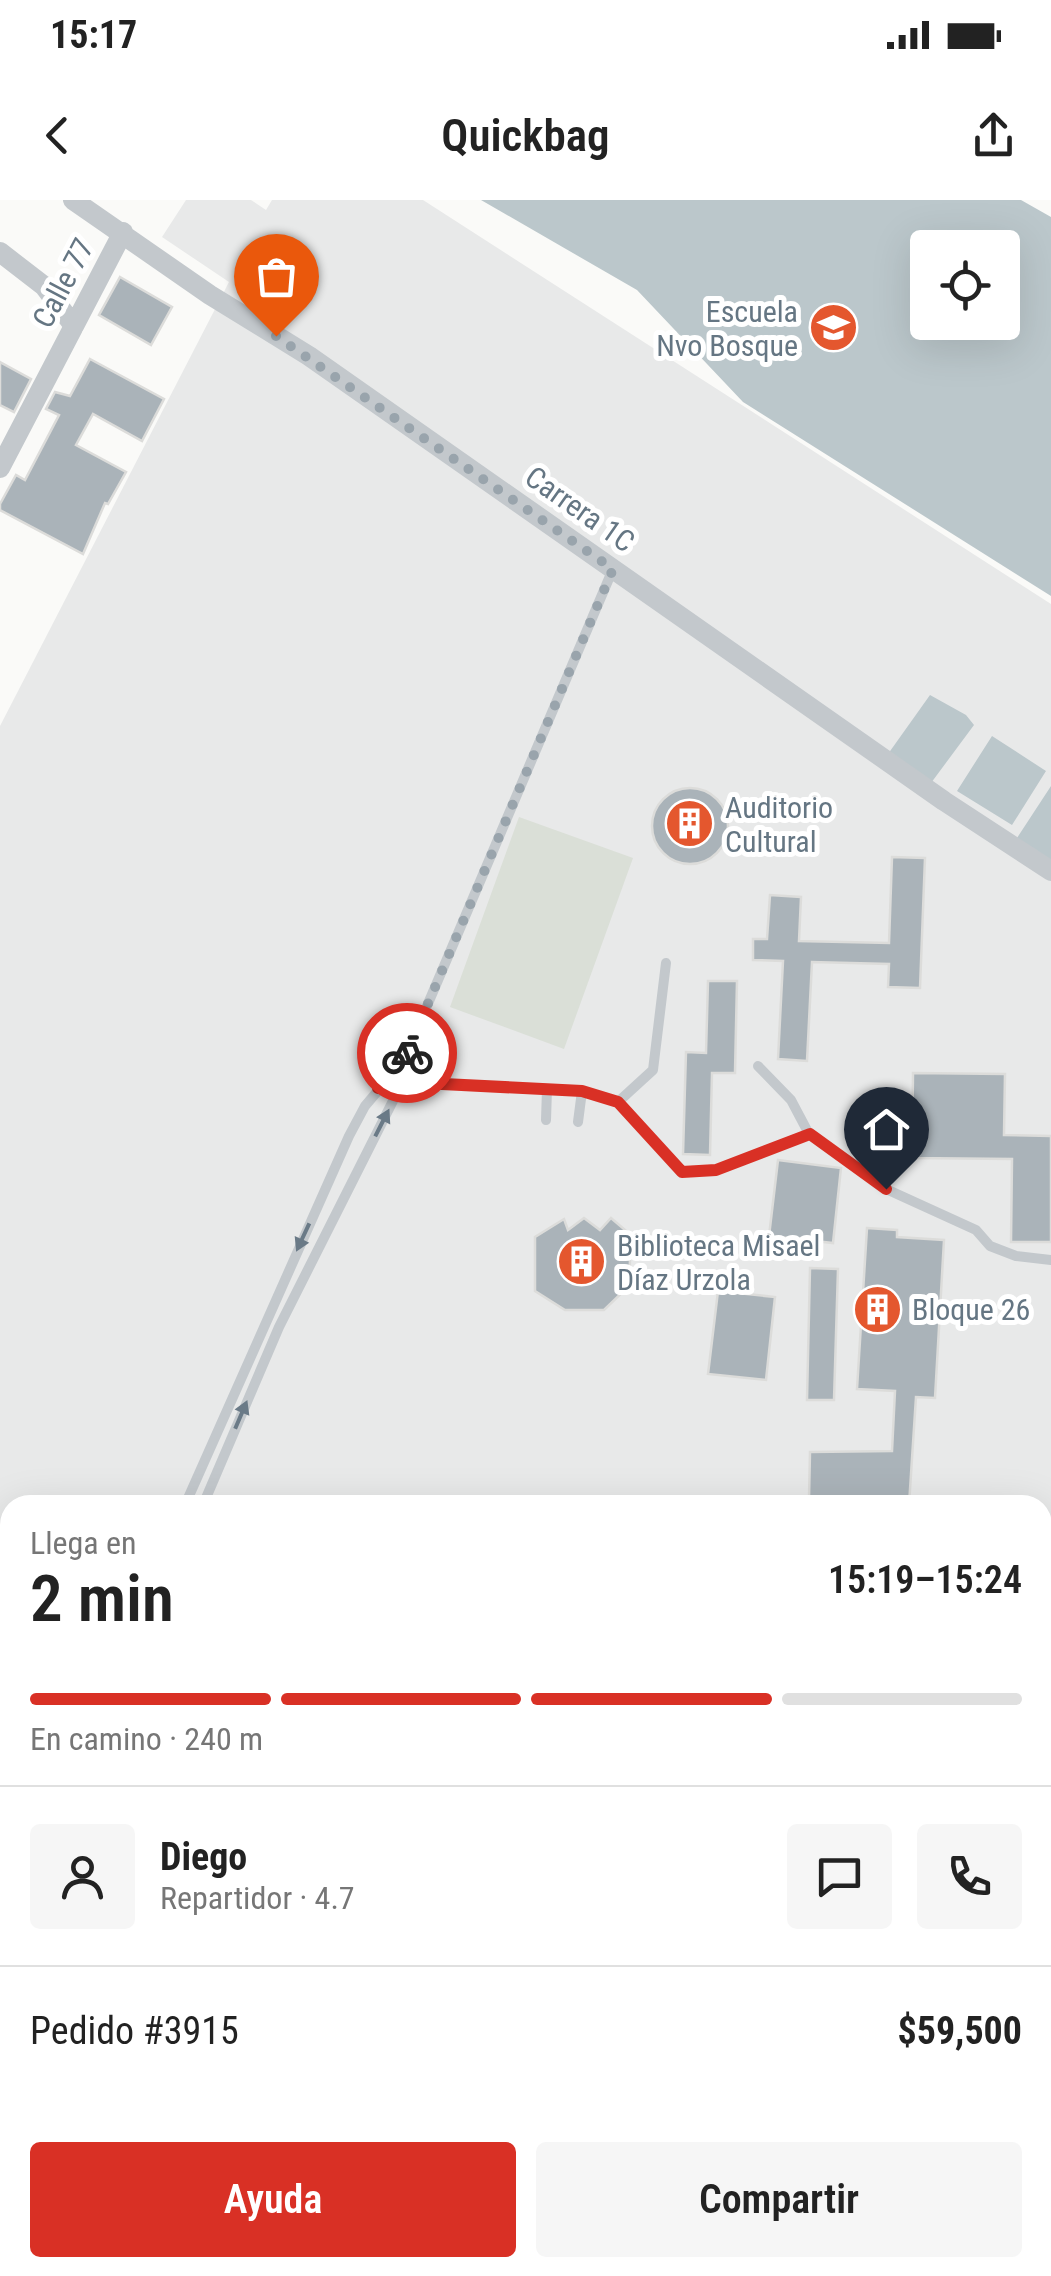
<!DOCTYPE html>
<html lang="es">
<head>
<meta charset="utf-8">
<style>
	body { margin:0; font-family:"Roboto Condensed",sans-serif; background:#f6f6f6; color:#222; height:100vh; display:flex; flex-direction:column; font-size:38px; white-space:nowrap }
	* { box-sizing:border-box; margin:0 }
	p { font-size:32px; color:#767676 }
	.icon { flex:none; width:55px; height:55px; fill:none; stroke:currentColor; stroke-width:2; stroke-linecap:round; stroke-linejoin:round }
	.map { position:relative; flex:1; overflow:hidden }
	.panel { position:absolute; left:0px; top:1295px; width:1052px; height:782px; display:flex; flex-direction:column; background:#fff; border-radius:30px 30px 0 0; box-shadow:0 10px 40px #0002 }
	.panel>* { flex:none }
	.fabs { position:absolute; left:910px; top:30px; display:grid; gap:20px }
	.fabs a { display:grid; place-items:center; width:110px; height:110px; border-radius:10px; background:#fff; box-shadow:0 10px 40px #0002; font-size:50px }
	.pin { position:absolute; display:grid; place-items:center; width:85px; height:85px; color:#fff; margin:-102px -42px; border-radius:50% 50% 50% 0; rotate:-45deg; box-shadow:0 0 10px #0007 }
	.pin .icon { rotate:45deg }
	.courier { position:absolute; display:grid; place-items:center; width:100px; height:100px; margin:-50px; border:8px solid #d93025; border-radius:50%; background:#fff; color:#222; box-shadow:0 2px 12px #0007 }
	.summary em { font-style:normal; font-weight:600 }
	.summary div { display:flex; flex-direction:column-reverse }
	.summary { display:flex; align-items:center; justify-content:space-between; height:170px; padding:0 30px }
	h1 { font-size:65px; font-weight:600; line-height:75px }
	.bar { display:grid; grid-template-columns:repeat(4,1fr); gap:15px 10px; align-content:center; height:120px; padding:0 30px }
	.bar i { height:12px; border-radius:8px; background:#e0e0e0 }
	.bar .active { background:#d93025 }
	.bar p { grid-column:span 4 }
	.line { display:flex; align-items:center; gap:25px; padding:0 30px; border-top:2px solid #e0e0e0 }
	.line div { flex:1 }
	.round { display:grid; place-items:center; flex:none; width:105px; height:105px; border-radius:10px; background:#f6f6f6 }
	.primary-button { display:flex; gap:20px; margin-top:auto; padding:20px 30px }
	.primary-button a { flex:1; height:115px; border-radius:10px; background:#d93025; color:#fff; font-size:40px; font-weight:600; line-height:115px; text-align:center }
	.primary-button a+a { background:#f6f6f6; color:#222 }
	.status { display:flex; justify-content:space-between; align-items:center; height:70px; padding:0 50px; background:#fff; direction:ltr }
	.status svg { height:28px; fill:currentColor }
	header { display:flex; justify-content:space-between; align-items:center; height:130px; padding:0 30px; background:#fff; font-size:45px; font-weight:600 }
	.map>svg:first-child { display:block }
</style>
</head>
<body>
<div class="status"><b>15:17</b><svg viewBox="0 0 49 12"><path d="M0 12V9h3v3zM5 12V6h3v6zM10 12V3h3v9zM15 12V0h3v12zM26 1h20v11H26zM47 4h2v5h-2z"/></svg></div>
<header><svg class="icon" aria-label="back" viewBox="0 0 24 24"><path d="M15 5l-7 7 7 7"/></svg>Quickbag<svg class="icon" aria-label="share" viewBox="0 0 24 24"><path d="M12 15V3M7 8l5-5 5 5M5 13v7h14v-7"/></svg></header>
<div class="map">
<svg width="1051" height="2076" viewBox="0 0 1051 2076">
	<rect width="100%" height="100%" fill="#fafaf8"/>
	<path fill="#e8e9e9" fill-rule="evenodd" d="M 186,0 L 251,0 L 266,10 L 272,0 L 423,0 L 1051,404 L 1051,2076 L 0,2076 L 0,526 L 229,82 L 162,37 ZM 10,1305 L 1042,1305 L 1042,2068 L 10,2068 Z"/>
	<path fill="#dadfd7" d="M 519,617 L 633,658 L 564,849 L 450,807 Z
		M 425,2068 L 789,2068 L 784,2076 L 440,2076 Z"/>
	<path fill="#bbc7cb" fill-rule="evenodd" d="M 481,0 L 1021,0 L 1051,17 L 1051,396 L 743,202 L 637,90 ZM 928,48 L 1002,48 L 1002,122 L 928,122 Z
		M 930,495 L 966,515 L 974,525 L 931,583 L 888,554 Z
		M 992,536 L 1046,571 L 1012,625 L 957,591 Z
		M 1051,586 L 1051,665 L 1015,641 Z"/>
	<path fill="#aab3b9" stroke="#dcdcda" stroke-width="2.5" d="M 120,77 L 172,107 L 151,145 L 99,115 Z
		M 90,159 L 164,199 L 142,241 L 93,214 L 76,245 L 126,272 L 108,304 L 105,303 L 83,354 L 0,310 L 0,304 L 16,275 L 25,280 L 59,215 L 46,209 L 55,192 L 70,196 Z
		M 0,162 L 31,179 L 14,212 L 0,205 Z
		M652 626a38 38 0 1 1 76 0a38 38 0 1 1-76 0Z
		M 892,657 L 925,658 L 920,788 L 888,787 L 889,764 L 812,762 L 807,861 L 778,859 L 783,761 L 753,760 L 753,739 L 767,739 L 770,695 L 801,697 L 799,741 L 889,743 Z
		M 708,781 L 737,781 L 735,873 L 712,873 L 710,955 L 683,954 L 686,852 L 706,853 Z
		M 913,873 L 1005,874 L 1004,935 L 1051,936 L 1051,1042 L 1011,1042 L 1012,959 L 912,958 Z
		M 778,960 L 841,968 L 833,1043 L 769,1036 Z
		M 584,1018 L 600,1030 L 611,1018 L 631,1035 L 629,1086 L 604,1110 L 565,1110 L 535,1091 L 535,1037 L 564,1019 L 568,1030 Z
		M 867,1028 L 897,1030 L 897,1037 L 944,1040 L 935,1198 L 916,1197 L 909,1305 L 809,1299 L 810,1252 L 892,1251 L 895,1191 L 857,1189 Z
		M 810,1068 L 838,1069 L 834,1200 L 807,1200 Z
		M 718,1091 L 775,1097 L 766,1180 L 708,1174 Z"/>
	<g fill="none" stroke-linecap="round" stroke-linejoin="round">
		<path stroke="#c3c8cc" stroke-width="10" d="M 758,866 L 791,900 L 809,934
			M 379,888 L 403,882 L 582,891 L 618,902 L 682,972 L 716,970 L 809,934 L 886,989 L 976,1030 L 990,1046 L 1016,1056 L 1051,1060
			M 618,902 L 653,870 L 666,763
			M 546,920 L 547,889
			M 578,922 L 582,891
			M 185,1305 L 349,936 L 365,906 L 404,860 L 613,369
			M 203,1305 L 279,1127 L 403,881
			M 1042,1365 L 1051,1357
			M 0,1710 L 10,1687
			M 1042,1731 L 1051,1714
			M 0,1765 L 10,1744
			M 0,2004 L 10,2005"/>
		<path stroke="#c3c8cc" stroke-width="20" d="M 73,0 L 210,95 L 309,156 L 944,601 L 1051,671
			M 0,52 L 44,86 L 74,126
			M 0,268 L 123,32"/>
	</g>
	<defs><path id="oneway-solid" d="M-6-.8H1V-3.2L6.5 0L1 3.2V.8H-6Z" transform="scale(2.5)"/></defs>
	<g fill="#6a7a87">
		<use href="#oneway-solid" transform="translate(382 923) rotate(-63)"/>
		<use href="#oneway-solid" transform="translate(303 1037) rotate(115)"/>
		<use href="#oneway-solid" transform="translate(241 1215) rotate(-67)"/>
	</g>
	<g fill="none" stroke-linecap="round" stroke-linejoin="round">
		<path stroke="#99a4ac" stroke-width="10" stroke-dasharray="0 18" d="M 276,136 L 613,369 L 407,853"/>
		<path stroke="#d93025" stroke-width="12" d="M 407,853 L 378,888 L 403,882 L 582,891 L 618,902 L 682,972 L 716,970 L 810,934 L 886,989"/>
	</g>
	<defs>
		<symbol id="school-disc" viewBox="-11 -11 22 22"><circle r="9.5" fill="#e4572e" stroke="#fff"/><path d="M0-5L7-2L0 1L-7-2ZM-4 1L0 2.5L4 1V4Q0 6-4 4Z" fill="#fff"/></symbol>
		<symbol id="building-disc" viewBox="-11 -11 22 22"><circle r="9.5" fill="#e4572e" stroke="#fff"/><path d="M-4-6H4V6H1V3H-1V6H-4ZM-2.5-4.3h1.7v1.8h-1.7ZM.8-4.3h1.7v1.8H.8ZM-2.5-1h1.7V.8h-1.7ZM.8-1h1.7V.8H.8Z" fill="#fff"/></symbol>
	</defs>
	<g fill-rule="evenodd">
		<use href="#school-disc" x="806" y="100" width="55" height="55"/>
		<use href="#building-disc" x="662" y="596" width="55" height="55"/>
		<use href="#building-disc" x="554" y="1034" width="55" height="55"/>
		<use href="#building-disc" x="850" y="1082" width="55" height="55"/>
	</g>
	<g text-anchor="middle" dominant-baseline="central" stroke-width="10" stroke-linejoin="round" paint-order="stroke">
		<g font-size="30" fill="#657683" stroke="#fff">
			<text transform="translate(63 83) rotate(-62)">Calle 77</text>
			<text transform="translate(580 309) rotate(35)">Carrera 1C</text>
		</g>
		<g font-size="30" fill="#657683" stroke="#fff" text-anchor="start">
			<text x="798" y="111" text-anchor="end">Escuela<tspan x="798" dy="34">Nvo Bosque</tspan></text>
			<text x="725" y="607">Auditorio<tspan x="725" dy="34">Cultural</tspan></text>
			<text x="617" y="1045">Biblioteca Misael<tspan x="617" dy="34">Díaz Urzola</tspan></text>
			<text x="912" y="1109">Bloque 26</text>
		</g>
	</g>
</svg>
<div class="fabs">
<a><svg class="icon" aria-label="locate" viewBox="0 0 24 24"><circle cx="12" cy="12" r="6"/><path d="M12 2v4M12 18v4M2 12h4M18 12h4"/></svg></a>
</div>
<div class="pin" style="left:276px;top:136px;background:#ea580c"><svg class="icon" aria-label="bag" viewBox="0 0 24 24"><path d="M5 8h14l-1 12H6zM9 8a3 3 0 0 1 6 0"/></svg></div>
<div class="pin" style="left:886px;top:989px;background:#1f2937"><svg class="icon" aria-label="home" viewBox="0 0 24 24"><path d="M3 11l9-7 9 7M6 9v11h12V9"/></svg></div>
<div class="courier" style="left:407px;top:853px"><svg class="icon" aria-label="bike" viewBox="0 0 24 24"><circle cx="6" cy="16" r="4"/><circle cx="18" cy="16" r="4"/><path d="M6 16l4-8h5l3 8M10 8l3 8H6M13 5h3"/></svg></div>
<section class="panel">
<div class="summary"><div><h1>2 min</h1><p>Llega en</p></div><em>15:19–15:24</em></div>
<div class="bar"><i class="active"></i><i class="active"></i><i class="active"></i><i></i><p>En camino · 240 m</p></div>
<div class="line" style="height:180px"><a class="round"><svg class="icon" aria-label="person" viewBox="0 0 24 24"><circle cx="12" cy="8" r="4"/><path d="M4 21q1-7 8-7t8 7"/></svg></a><div><b>Diego</b><p>Repartidor · 4.7</p></div><a class="round"><svg class="icon" aria-label="chat" viewBox="0 0 24 24"><path d="M4 5h16v11H9l-5 4z"/></svg></a><a class="round"><svg class="icon" aria-label="phone" viewBox="0 0 24 24"><path d="M5 4h4l2 5-3 2q2 4 5 5l2-3 5 2v4C11 20 4 13 5 4z"/></svg></a></div>
<div class="line" style="height:130px"><div>Pedido #3915</div><b>$59,500</b></div>
<div class="primary-button"><a>Ayuda</a><a>Compartir</a></div>
</section>
</div>
</body>
</html>
